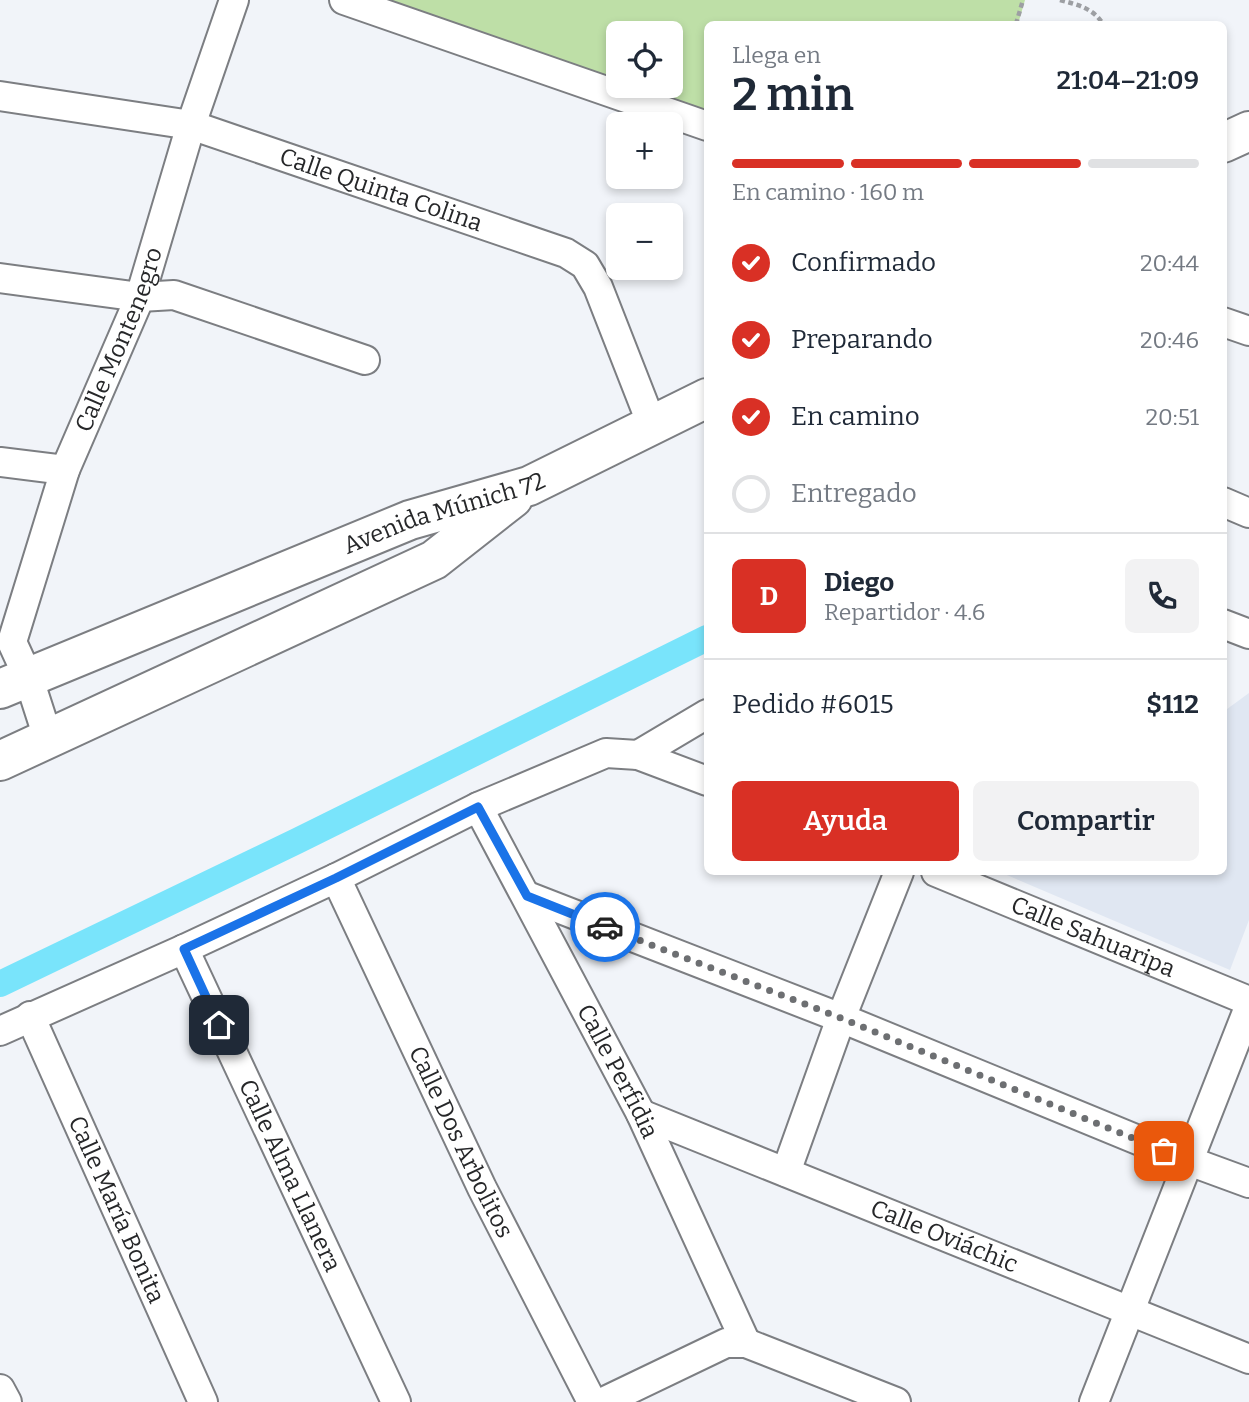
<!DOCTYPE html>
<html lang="es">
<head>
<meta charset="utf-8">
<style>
	body { margin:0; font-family:Bitter,serif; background:#f2f2f3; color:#1f2937; height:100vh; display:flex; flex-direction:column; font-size:26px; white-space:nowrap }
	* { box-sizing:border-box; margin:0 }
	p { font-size:23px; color:#747a83 }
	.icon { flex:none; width:38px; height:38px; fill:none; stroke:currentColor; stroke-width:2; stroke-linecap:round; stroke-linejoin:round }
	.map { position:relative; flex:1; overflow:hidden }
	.drawer { position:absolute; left:704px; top:21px; width:523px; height:854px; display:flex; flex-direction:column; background:#fff; border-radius:10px; box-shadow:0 4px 10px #0003 }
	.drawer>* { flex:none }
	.buttons { position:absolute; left:606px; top:21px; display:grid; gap:14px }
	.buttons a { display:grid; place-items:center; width:77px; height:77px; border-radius:10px; background:#fff; box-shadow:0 4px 10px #0003; font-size:35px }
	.pin { position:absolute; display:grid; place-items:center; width:60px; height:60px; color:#fff; margin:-30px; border-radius:14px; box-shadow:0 4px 10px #0006 }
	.courier { position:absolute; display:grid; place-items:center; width:70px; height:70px; margin:-35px; border:5px solid #1a73e8; border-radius:50%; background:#fff; color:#222; box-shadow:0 2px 9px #0007 }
	.summary em { font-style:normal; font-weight:600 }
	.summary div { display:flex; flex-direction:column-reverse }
	.summary { display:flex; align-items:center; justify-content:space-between; height:119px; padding:0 28px }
	h1 { font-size:46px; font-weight:600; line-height:52px }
	.bar { display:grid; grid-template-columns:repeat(4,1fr); gap:10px 7px; align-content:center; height:84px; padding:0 28px }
	.bar i { height:9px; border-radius:5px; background:#e0e1e3 }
	.bar .on { background:#d93025 }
	.bar p { grid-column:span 4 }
	.line { display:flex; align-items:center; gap:18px; padding:0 28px; border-top:2px solid #e0e1e3 }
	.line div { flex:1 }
	.round { display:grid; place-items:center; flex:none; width:74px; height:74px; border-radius:10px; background:#f2f2f3 }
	ol { padding:0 28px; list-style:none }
	li { display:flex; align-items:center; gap:21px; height:77px }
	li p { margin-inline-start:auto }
	li .icon { padding:7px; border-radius:50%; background:#d93025; color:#fff; stroke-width:4 }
	li:last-child { color:#747a83 }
	li i { width:38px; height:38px; border:4px solid #e0e1e3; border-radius:50% }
	.action { display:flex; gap:14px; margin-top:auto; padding:14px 28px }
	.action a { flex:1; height:80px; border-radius:10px; background:#d93025; color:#fff; font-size:28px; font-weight:600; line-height:80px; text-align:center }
	.action a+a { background:#f2f2f3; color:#1f2937 }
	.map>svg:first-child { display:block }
</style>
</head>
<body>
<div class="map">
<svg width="1249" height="1402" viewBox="0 0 1249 1402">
	<rect width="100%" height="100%" fill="#f1f4f9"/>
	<path fill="#e0e7f2" d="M 1249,693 L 1249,920 L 1230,970 L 1002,873 L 1004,872 L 1223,872 L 1223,712 Z"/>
	<path fill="#bedfa7" d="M 385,0 L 1025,0 L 1018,24 L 707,24 L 707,113 L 630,86 L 670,86 L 670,33 L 618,33 L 618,81 Z"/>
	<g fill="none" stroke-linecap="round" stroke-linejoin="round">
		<path stroke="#79e4fb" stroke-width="26" d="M 0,984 L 297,841 L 707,638"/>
		<defs>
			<g id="minor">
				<path d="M 344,0 L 707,126"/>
				<path id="s1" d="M 0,96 L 191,125 L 566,253 L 585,265 L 598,287 L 652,425"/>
				<path d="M 0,278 L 140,297 L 174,295 L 365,360"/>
				<path d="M 1223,322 L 1249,331"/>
				<path d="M 0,462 L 65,470"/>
				<path d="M 1223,502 L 1249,513"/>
				<path d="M 1223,624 L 1249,634"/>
				<path id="s2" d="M 48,738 L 29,679 L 12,642 L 65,470 L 140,297 L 191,125 L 234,0"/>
				<path d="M 638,755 L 707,714"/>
				<path id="s3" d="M 478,807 L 641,1114 L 746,1343"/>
				<path id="s4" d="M 936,872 L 1249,1001"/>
				<path id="s5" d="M 336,878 L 482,1188 L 592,1402"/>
				<path d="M 527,896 L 841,1018 L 1189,1161 L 1249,1183"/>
				<path id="s6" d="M 184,949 L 396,1402"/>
				<path id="s7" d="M 30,1016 L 203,1402"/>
				<path d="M 0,1031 L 184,949 L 336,878 L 478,807 L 606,753 L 638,755 L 707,781"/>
				<path id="s8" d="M 641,1114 L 1249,1359"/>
				<path d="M 786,1172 L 841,1018 L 899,872"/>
				<path d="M 0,1389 L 7,1402"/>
				<path d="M 603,1402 L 726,1343 L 746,1343 L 896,1402"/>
				<path d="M 1094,1402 L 1249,1007"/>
			</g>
			<g id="secondary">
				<path d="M 1223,143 L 1249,131"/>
				<path id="s9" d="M 0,689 L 410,520 L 529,486 L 707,398"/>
				<path d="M 0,761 L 434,560 L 513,498"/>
			</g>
		</defs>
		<use href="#minor" stroke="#7c7e82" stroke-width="32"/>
		<use href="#secondary" stroke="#7c7e82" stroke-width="42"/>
		<path stroke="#9d9fa3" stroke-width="4.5" stroke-dasharray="5 3.5" stroke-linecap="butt" d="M 1060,0 C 1078,5 1093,8 1103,24
			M 1016,24 L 1023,0"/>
		<use href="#minor" stroke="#fff" stroke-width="28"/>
		<use href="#secondary" stroke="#fff" stroke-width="38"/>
	</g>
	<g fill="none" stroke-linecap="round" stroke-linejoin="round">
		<path stroke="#6d6f72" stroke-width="7" stroke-dasharray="0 12.6" d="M 605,927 L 841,1018 L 1164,1151"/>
		<path stroke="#1a73e8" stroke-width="9" d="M 219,1025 L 184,949 L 336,878 L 478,807 L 527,896 L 605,927"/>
	</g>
	<g text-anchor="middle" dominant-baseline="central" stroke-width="6" stroke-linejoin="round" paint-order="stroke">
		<g font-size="24" fill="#262729" stroke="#fff">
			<text stroke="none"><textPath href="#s1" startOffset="394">Calle Quinta Colina</textPath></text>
			<text stroke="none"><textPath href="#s2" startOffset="424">Calle Montenegro</textPath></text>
			<text stroke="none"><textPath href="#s9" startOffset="478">Avenida Múnich 72</textPath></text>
			<text stroke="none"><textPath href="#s4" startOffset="170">Calle Sahuaripa</textPath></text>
			<text stroke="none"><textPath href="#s3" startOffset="299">Calle Perfidia</textPath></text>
			<text stroke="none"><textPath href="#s5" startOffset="292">Calle Dos Arbolitos</textPath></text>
			<text stroke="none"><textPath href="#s6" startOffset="250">Calle Alma Llanera</textPath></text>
			<text stroke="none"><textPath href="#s7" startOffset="212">Calle María Bonita</textPath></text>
			<text stroke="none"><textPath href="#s8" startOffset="327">Calle Oviáchic</textPath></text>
		</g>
	</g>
</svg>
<div class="buttons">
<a><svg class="icon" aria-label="locate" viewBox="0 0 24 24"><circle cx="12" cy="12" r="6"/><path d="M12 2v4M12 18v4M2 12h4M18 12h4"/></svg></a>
<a>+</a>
<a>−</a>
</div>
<div class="pin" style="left:1164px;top:1151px;background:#ea580c"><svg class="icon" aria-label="bag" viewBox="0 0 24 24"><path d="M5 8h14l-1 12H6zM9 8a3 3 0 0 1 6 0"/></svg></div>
<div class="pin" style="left:219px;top:1025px;background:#1f2937"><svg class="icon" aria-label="home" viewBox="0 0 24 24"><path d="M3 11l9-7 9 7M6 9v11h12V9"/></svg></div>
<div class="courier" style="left:605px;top:927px"><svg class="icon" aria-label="car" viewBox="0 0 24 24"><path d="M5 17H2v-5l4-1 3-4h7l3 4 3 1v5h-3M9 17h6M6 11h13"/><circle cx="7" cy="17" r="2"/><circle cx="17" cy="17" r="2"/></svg></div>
<section class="drawer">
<div class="summary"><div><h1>2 min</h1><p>Llega en</p></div><em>21:04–21:09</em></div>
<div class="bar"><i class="on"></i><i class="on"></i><i class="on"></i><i></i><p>En camino · 160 m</p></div>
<ol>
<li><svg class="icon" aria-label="check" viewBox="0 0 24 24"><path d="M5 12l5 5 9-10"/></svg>Confirmado<p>20:44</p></li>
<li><svg class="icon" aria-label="check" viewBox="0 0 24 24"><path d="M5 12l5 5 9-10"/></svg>Preparando<p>20:46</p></li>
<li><svg class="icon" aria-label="check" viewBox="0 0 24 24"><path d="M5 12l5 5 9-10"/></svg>En camino<p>20:51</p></li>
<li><i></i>Entregado</li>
</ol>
<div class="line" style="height:126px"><b class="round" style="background:#d93025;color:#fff">D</b><div><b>Diego</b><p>Repartidor · 4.6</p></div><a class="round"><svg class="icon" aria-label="phone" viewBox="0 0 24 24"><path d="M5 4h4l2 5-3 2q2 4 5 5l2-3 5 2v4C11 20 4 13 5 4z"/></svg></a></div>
<div class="line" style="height:91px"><div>Pedido #6015</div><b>$112</b></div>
<div class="action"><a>Ayuda</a><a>Compartir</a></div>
</section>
</div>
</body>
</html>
